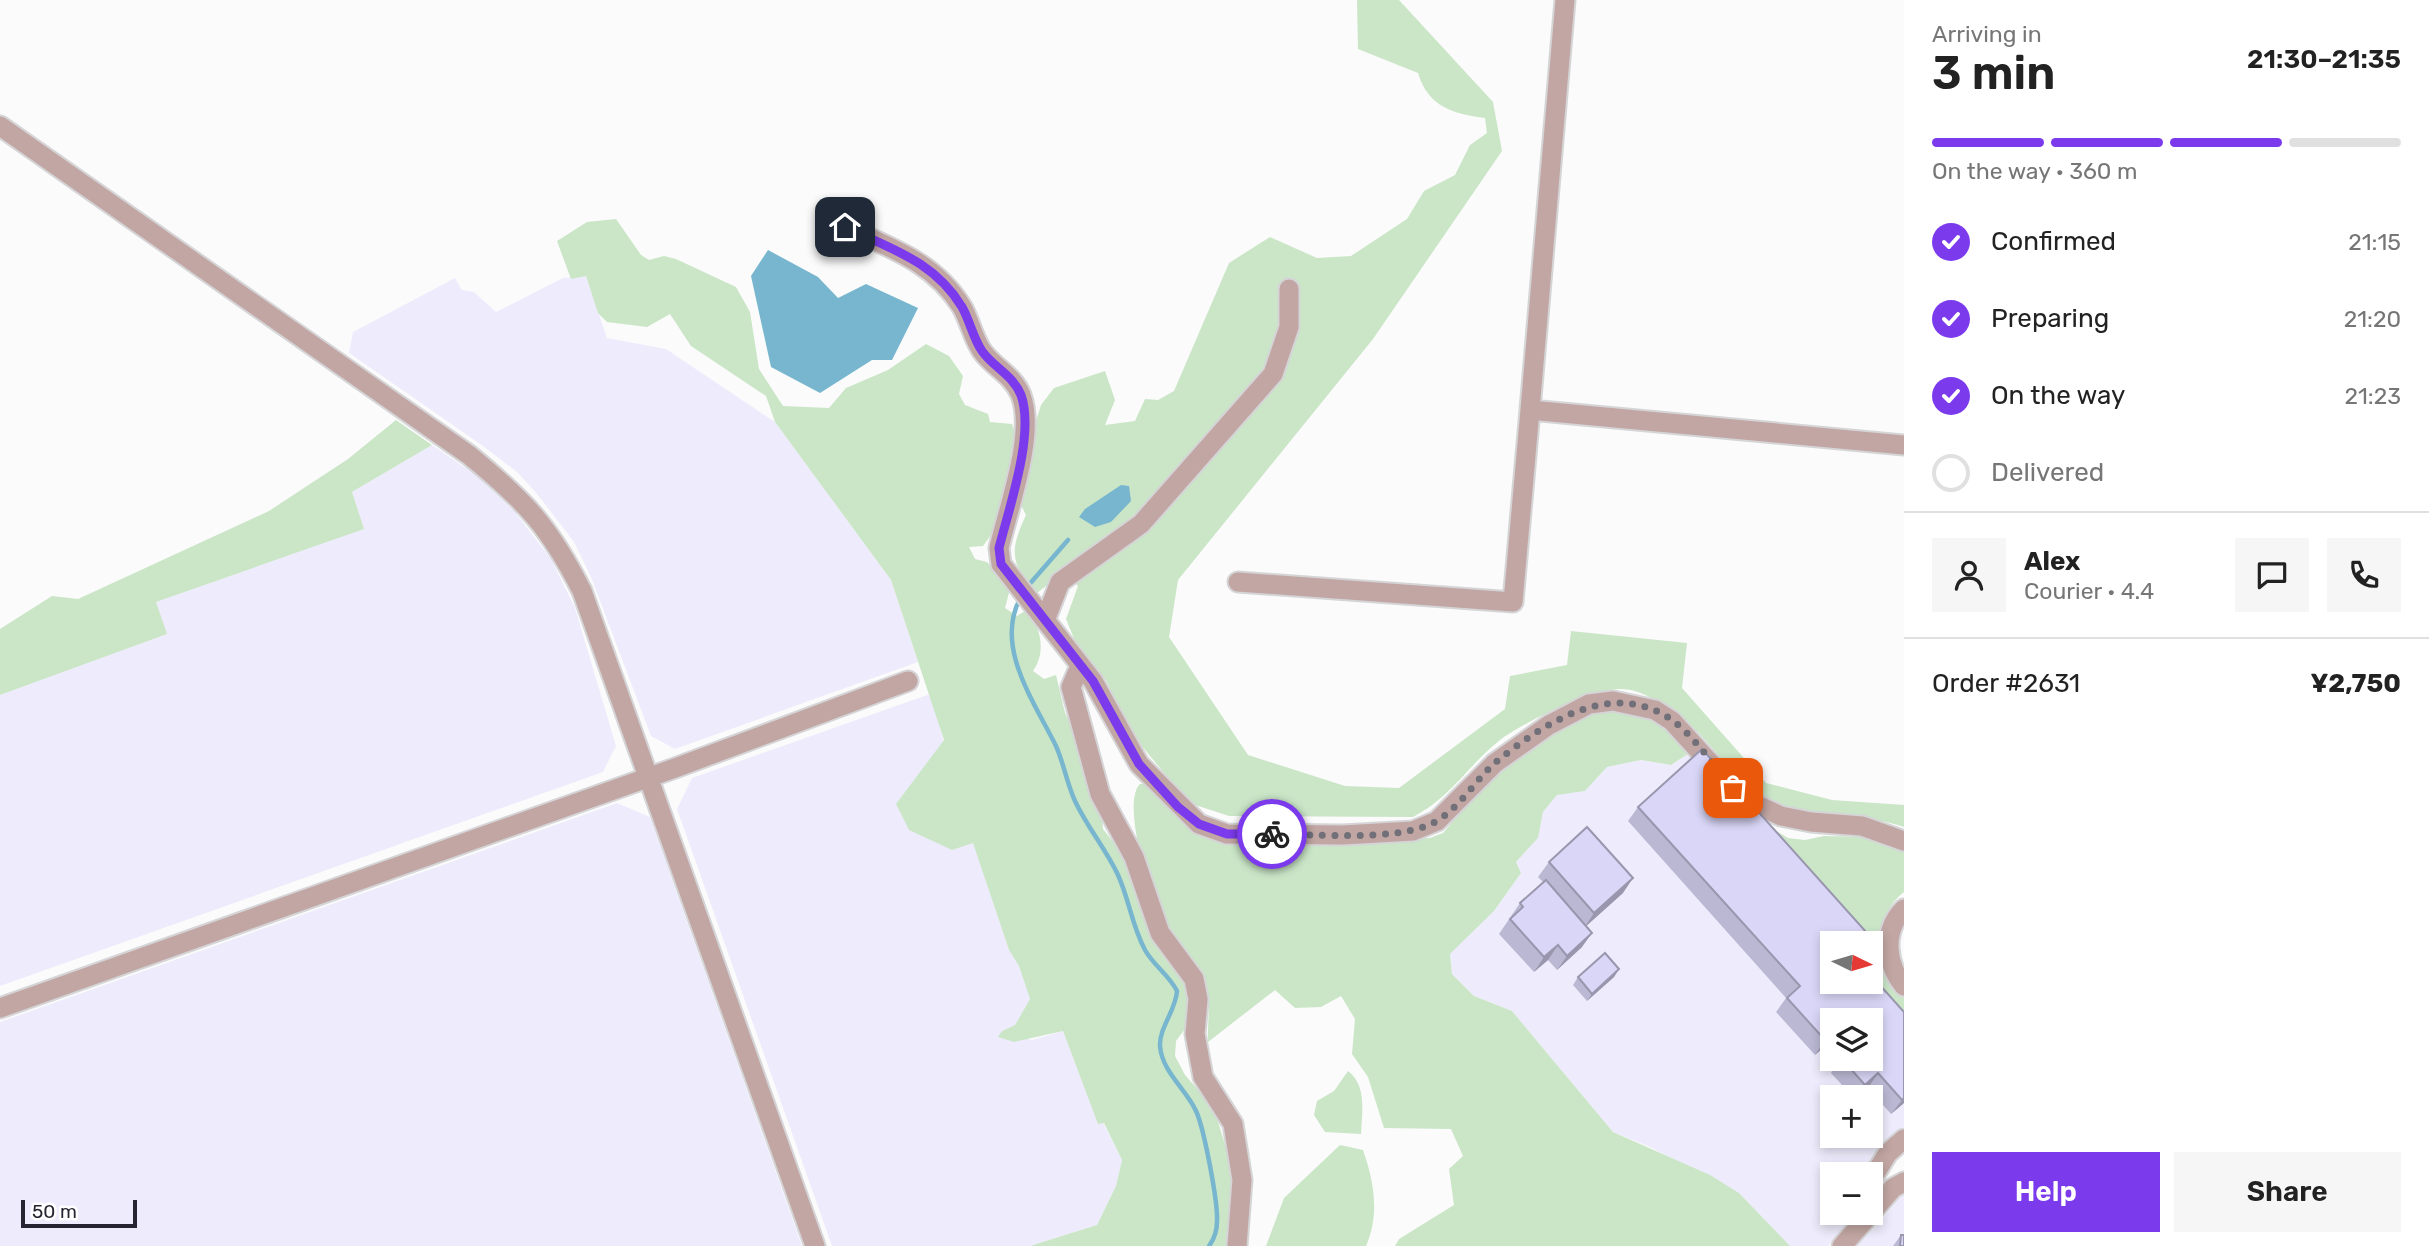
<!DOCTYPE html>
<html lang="en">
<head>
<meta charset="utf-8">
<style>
	body { margin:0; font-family:Rubik,sans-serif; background:#f6f6f6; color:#222; height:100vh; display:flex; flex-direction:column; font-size:26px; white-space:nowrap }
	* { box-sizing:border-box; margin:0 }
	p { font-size:23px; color:#767676 }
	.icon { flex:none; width:38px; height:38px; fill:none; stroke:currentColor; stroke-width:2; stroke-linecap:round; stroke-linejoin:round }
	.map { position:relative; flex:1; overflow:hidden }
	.drawer { display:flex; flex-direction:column; background:#fff; width:525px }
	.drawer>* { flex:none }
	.needle { width:46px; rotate:95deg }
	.controls { position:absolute; left:1820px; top:931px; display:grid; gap:14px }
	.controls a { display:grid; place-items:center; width:63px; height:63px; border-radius:0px; background:#fff; box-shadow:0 4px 10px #0003; font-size:35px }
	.scale { position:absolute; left:21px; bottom:18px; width:116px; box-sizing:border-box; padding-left:7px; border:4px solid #262431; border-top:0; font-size:19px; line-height:24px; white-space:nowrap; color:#262431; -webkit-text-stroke:5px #fff; paint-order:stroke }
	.pin { position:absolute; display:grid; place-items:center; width:60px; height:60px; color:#fff; margin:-30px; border-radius:14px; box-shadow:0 4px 10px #0006 }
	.courier { position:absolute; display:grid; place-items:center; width:70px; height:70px; margin:-35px; border:5px solid #7c3aed; border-radius:50%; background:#fff; color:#222; box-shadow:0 2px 9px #0007 }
	.headline em { font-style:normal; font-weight:600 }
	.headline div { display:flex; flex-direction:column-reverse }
	.headline { display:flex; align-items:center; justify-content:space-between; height:119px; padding:0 28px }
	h1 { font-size:46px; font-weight:600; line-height:52px }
	.bar { display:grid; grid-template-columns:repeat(4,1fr); gap:10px 7px; align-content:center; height:84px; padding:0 28px }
	.bar i { height:9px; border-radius:5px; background:#e0e0e0 }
	.bar .current { background:#7c3aed }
	.bar p { grid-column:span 4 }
	.line { display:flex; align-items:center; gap:18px; padding:0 28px; border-top:2px solid #e0e0e0 }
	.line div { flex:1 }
	.round { display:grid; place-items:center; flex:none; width:74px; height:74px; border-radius:0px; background:#f6f6f6 }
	ol { padding:0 28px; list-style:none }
	li { display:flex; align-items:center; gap:21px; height:77px }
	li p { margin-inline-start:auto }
	li .icon { padding:7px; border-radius:50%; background:#7c3aed; color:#fff; stroke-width:4 }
	li:last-child { color:#767676 }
	li i { width:38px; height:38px; border:4px solid #e0e0e0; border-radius:50% }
	.primary-button { display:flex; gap:14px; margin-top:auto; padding:14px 28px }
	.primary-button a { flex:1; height:80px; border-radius:0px; background:#7c3aed; color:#fff; font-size:28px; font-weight:600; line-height:80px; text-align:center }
	.primary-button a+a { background:#f6f6f6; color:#222 }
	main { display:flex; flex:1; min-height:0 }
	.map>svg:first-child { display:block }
</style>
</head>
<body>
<main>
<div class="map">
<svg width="1904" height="1246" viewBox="0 0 1904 1246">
	<rect width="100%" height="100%" fill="#fbfbfb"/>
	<path fill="#eeecfc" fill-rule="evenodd" d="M 586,276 L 607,338 L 666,349 L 775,422 L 891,580 L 918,662 L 675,749 L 651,736 L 591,577 L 574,542 L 538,495 L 517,472 L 483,446 L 349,353 L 353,332 L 455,278 L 462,290 L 474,292 L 496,312 L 563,278 Z
		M 432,445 L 476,475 L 515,512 L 551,559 L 575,608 L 616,746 L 603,772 L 0,986 L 0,695 L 166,634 L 156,602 L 363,529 L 352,492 Z
		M 930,694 L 973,842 L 1009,950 L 1019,966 L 1030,999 L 1015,1025 L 1002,1031 L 1032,1040 L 1063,1031 L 1098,1123 L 1103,1122 L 1122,1160 L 1116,1186 L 1097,1225 L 1030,1246 L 832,1246 L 677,809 L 692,778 Z
		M 1691,752 L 1832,943 L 1832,982 L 1904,1032 L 1904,1126 L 1887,1144 L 1870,1174 L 1832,1174 L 1832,1213 L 1856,1213 L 1828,1246 L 1790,1246 L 1739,1193 L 1650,1147 L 1613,1132 L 1512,1011 L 1474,996 L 1452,974 L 1450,954 L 1494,911 L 1521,873 L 1516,862 L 1538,838 L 1543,812 L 1557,795 L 1585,791 L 1607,767 L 1641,760 L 1671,765 ZM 1832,1020 L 1871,1020 L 1871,1059 L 1832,1059 ZM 1832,1097 L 1871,1097 L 1871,1136 L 1832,1136 Z
		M 617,803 L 650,817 L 802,1246 L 0,1246 L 0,1022 Z
		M 1904,1192 L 1904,1246 L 1856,1246 L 1879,1223 Z"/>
	<path fill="#cae6c7" d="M 1357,0 L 1399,0 L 1493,102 L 1502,151 L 1373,339 L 1178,580 L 1169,637 L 1248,755 L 1345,786 L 1399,788 L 1505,709 L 1510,676 L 1567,665 L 1571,631 L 1687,643 L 1682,688 L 1766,783 L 1832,800 L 1904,805 L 1904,827 C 1862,811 1808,824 1774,806 C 1732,786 1718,744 1682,719 C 1665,707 1644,689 1621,689 C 1594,688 1522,723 1500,740 C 1466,767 1454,795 1413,817 L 1229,816 L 1189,803 L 1131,733 L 1106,680 L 1077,646 L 1066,619 L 1078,586 L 1064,572 L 1037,593 C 1009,564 1010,549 1026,515 L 1019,501 L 1026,453 L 1041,405 L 1054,388 L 1105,371 L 1115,400 L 1105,425 L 1135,421 L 1145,399 L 1158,400 L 1174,391 L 1229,263 L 1270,237 L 1317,258 L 1351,256 L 1407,219 L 1424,191 L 1455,175 L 1470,145 L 1487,133 L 1485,118 C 1454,114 1428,107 1418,73 L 1358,49 Z
		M 616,219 L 641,255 L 649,260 L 664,256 L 676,259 L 736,287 L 750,312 L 759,369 L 783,406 L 829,408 L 846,388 L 888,370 L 926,344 L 949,356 L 963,376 L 959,394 L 965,405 L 988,414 L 990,422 L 1012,424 L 1015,433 C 1006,470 1008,516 983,546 L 969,547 L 975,559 L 987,562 L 1010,589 L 1005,608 L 1017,616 L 1028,609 C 1040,629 1047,650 1033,671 L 1044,679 L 1056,675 L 1065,713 L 1077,737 L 1102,816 L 1103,829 L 1115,844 L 1126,865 L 1157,944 L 1187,984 L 1191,1004 L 1187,1026 L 1176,1041 L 1175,1056 L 1185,1075 L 1214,1108 L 1236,1182 L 1229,1246 L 1030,1246 L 1097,1225 L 1116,1186 L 1122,1160 L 1104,1123 L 1098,1124 L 1063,1031 L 1014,1042 L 998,1037 L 1002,1031 L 1015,1025 L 1030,999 L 1019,966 L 1009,950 L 973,843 L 952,850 L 909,830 L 896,804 L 944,740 L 891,580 L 775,422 L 766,396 L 691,346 L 670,314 L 647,327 L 607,322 L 598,313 L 586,276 L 571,279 L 557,241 L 587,222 Z
		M 396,420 L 432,445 L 352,492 L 364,529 L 156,602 L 167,634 L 0,695 L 0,629 L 52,596 L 78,599 L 269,511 L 348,459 Z
		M 1624,708 L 1658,719 L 1691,752 L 1671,765 L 1641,760 L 1607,767 L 1585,791 L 1557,795 L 1543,812 L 1538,838 L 1516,862 L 1521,873 L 1494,911 L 1450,954 L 1452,974 L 1474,996 L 1512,1011 L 1613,1132 L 1710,1175 L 1739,1193 L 1790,1246 L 1395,1246 L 1399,1239 L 1454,1205 L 1449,1169 L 1463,1156 L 1451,1129 L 1384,1128 L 1368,1077 L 1352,1054 L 1355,1019 L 1341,996 L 1321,1007 L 1295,1008 L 1275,990 L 1208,1042 C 1207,1028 1211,1007 1206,993 C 1198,970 1176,951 1165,929 C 1153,904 1120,804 1140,784 L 1149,784 C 1164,800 1178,824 1198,834 C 1239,854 1379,840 1430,838 L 1443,833 L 1488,780 L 1574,718 L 1603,709 Z
		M 1741,810 L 1788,838 L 1805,840 L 1824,836 L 1873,837 L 1904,846 L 1904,892 C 1870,918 1878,969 1904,998 L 1904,1032 L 1871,982 L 1874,972 L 1871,943 Z
		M 1348,1071 C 1367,1085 1362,1112 1361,1134 L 1325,1132 L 1314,1115 L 1317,1101 L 1334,1091 Z
		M 1340,1145 L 1363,1150 C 1374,1182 1380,1214 1366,1246 L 1266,1246 L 1284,1198 Z"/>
	<path fill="#77b6ce" d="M 768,250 L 818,277 L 838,298 L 866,284 L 918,308 L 892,360 L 872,360 L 820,393 L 771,367 L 751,276 Z
		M 1121,485 L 1129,486 L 1131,501 L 1111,522 L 1095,527 L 1079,517 L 1085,509 Z"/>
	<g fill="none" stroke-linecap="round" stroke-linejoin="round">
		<path stroke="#77b6ce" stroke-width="4.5" d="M 1027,587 L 1068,540
			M 1021,597 C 993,646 1035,703 1056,746 C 1064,764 1067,784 1075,801 C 1087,827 1106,849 1118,875 C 1129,899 1132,926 1145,950 C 1154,966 1169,975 1177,991 C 1176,1010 1159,1028 1160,1046 C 1162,1072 1186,1089 1196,1111 C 1204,1128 1218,1202 1217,1221 C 1217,1231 1215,1238 1209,1246"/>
		<defs>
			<path id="minor" d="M 1565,0 L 1530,410 L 1904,445
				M 0,126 L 469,455 C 525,501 549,526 582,591 L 815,1246
				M 845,227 C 891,248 934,262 962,307 C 970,321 973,338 982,351 C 993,367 1013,375 1021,395 C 1036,434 1008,508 999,548 L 1001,564 L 1093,681 L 1139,764 L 1199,824 L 1227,834 L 1343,835 L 1413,831 L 1437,821 L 1495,763 L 1549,725 L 1589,704 L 1613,701 L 1655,710 L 1672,721 L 1733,788 L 1753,803 L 1781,816 L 1811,822 L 1862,826 L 1904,841
				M 1238,582 L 1513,602 L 1530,410
				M 1046,618 L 1060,582 L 1141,524 L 1273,374 L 1289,327 L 1289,289
				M 1085,674 L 1077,673 L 1071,687 L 1100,794 L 1134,857 L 1160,933 L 1194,979 L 1198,999 L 1195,1034 L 1203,1077 L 1233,1124 L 1242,1180 L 1237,1246
				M 1904,909 C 1882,931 1886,964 1904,986
				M 0,1008 L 675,768 L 908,681
				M 1871,1180 L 1888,1153 L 1904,1139
				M 1842,1246 L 1893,1188 L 1904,1182"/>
		</defs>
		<use href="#minor" stroke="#d5d4d7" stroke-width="23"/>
		<use href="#minor" stroke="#c1a6a3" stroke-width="19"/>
	</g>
	<path fill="#bbb8d4" d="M 1702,749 L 1876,943 L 1881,957 L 1871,972 L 1871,943 L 1832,943 L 1832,982 L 1871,982 L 1871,975 L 1904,1012 L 1904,1103 L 1891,1114 L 1868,1088 L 1857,1097 L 1853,1097 L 1831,1073 L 1840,1059 L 1871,1059 L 1871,1020 L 1832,1020 L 1832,1049 L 1828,1043 L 1815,1055 L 1776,1012 L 1786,998 L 1628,821 L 1638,807 Z
		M 1549,862 L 1623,893 L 1586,926 L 1582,947 L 1557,970 L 1548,960 L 1534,972 L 1499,934 L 1520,903 L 1543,882 L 1538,877 Z
		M 1619,969 L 1614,977 L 1587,1001 L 1573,985 L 1578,977 Z
		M 1901,1235 L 1904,1246 L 1893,1246 Z"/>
	<path fill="#9996ad" d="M 1633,878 L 1623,893 L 1584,928 L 1594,913 Z
		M 1592,933 L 1582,947 L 1557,970 L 1567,956 Z
		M 1558,945 L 1548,960 L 1534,972 L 1544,957 Z
		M 1881,957 L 1871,972 L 1871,967 Z
		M 1619,969 L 1614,977 L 1587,1001 L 1592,994 Z
		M 1832,1034 L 1832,1037 L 1828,1043 L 1815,1055 L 1825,1040 Z
		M 1878,1073 L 1868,1088 L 1856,1097 L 1865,1085 Z
		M 1904,1098 L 1904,1103 L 1891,1114 L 1902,1100 Z"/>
	<path fill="#dad6f7" stroke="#9996ad" stroke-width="2" d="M 1702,749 L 1876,943 L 1881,957 L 1871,967 L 1871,943 L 1832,943 L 1832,982 L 1871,982 L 1871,975 L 1904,1012 L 1904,1098 L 1902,1100 L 1878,1073 L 1865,1085 L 1842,1059 L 1871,1059 L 1871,1020 L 1832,1020 L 1832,1034 L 1825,1040 L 1787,998 L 1800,986 L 1638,807 Z
		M 1587,827 L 1633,878 L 1594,913 L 1549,862 Z
		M 1546,880 L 1592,933 L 1567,956 L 1558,945 L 1544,957 L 1510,919 L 1523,907 L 1520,903 Z
		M 1605,953 L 1619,969 L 1592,994 L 1578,977 Z
		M 1901,1235 L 1904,1235 L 1904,1246 L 1900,1246 Z"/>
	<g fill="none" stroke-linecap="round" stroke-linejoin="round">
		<path stroke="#716f78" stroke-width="7" stroke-dasharray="0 12.6" d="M 1272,834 C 1315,834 1399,842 1435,822 C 1460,808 1475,780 1496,762 C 1550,718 1624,672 1685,731 C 1702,748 1717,769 1733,788"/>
		<path stroke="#7c3aed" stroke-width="9" d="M 845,227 C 891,249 934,261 962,307 C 970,321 973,338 982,351 C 993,367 1013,375 1021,395 C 1035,434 1009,508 999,548 L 1001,564 L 1093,681 L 1139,764 L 1178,807 L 1199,824 L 1227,834 L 1272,834"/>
	</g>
</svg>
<div class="controls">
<a><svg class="needle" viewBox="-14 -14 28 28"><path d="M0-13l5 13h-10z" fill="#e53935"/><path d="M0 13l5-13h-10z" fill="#767676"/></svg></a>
<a><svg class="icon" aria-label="layers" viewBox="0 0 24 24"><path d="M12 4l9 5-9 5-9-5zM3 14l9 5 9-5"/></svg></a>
<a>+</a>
<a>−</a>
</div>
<div class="scale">50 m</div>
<div class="pin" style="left:1733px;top:788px;background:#ea580c"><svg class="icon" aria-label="bag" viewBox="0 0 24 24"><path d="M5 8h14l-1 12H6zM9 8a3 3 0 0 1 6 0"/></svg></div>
<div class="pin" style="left:845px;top:227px;background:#1f2937"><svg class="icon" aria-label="home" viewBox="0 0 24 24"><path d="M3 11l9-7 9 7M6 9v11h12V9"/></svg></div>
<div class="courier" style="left:1272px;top:834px"><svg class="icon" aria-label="bike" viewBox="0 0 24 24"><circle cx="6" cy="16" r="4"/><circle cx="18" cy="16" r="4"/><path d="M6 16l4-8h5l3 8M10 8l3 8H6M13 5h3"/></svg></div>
</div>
<section class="drawer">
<div class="headline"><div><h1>3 min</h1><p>Arriving in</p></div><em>21:30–21:35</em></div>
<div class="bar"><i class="current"></i><i class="current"></i><i class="current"></i><i></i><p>On the way · 360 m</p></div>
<ol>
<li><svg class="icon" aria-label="check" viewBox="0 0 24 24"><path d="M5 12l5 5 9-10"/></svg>Confirmed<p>21:15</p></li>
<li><svg class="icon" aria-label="check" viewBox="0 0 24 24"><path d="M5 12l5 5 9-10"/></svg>Preparing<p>21:20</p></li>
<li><svg class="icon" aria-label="check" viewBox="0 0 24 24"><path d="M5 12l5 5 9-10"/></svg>On the way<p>21:23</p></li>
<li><i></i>Delivered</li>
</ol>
<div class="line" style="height:126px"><a class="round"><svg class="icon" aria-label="person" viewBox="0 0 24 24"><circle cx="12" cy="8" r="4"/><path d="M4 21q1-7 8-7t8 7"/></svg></a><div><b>Alex</b><p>Courier · 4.4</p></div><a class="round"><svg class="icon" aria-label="chat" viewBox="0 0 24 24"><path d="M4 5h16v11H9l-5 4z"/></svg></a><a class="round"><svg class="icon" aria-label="phone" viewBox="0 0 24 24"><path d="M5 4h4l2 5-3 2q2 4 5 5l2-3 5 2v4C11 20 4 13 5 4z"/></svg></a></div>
<div class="line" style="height:91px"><div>Order #2631</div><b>¥2,750</b></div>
<div class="primary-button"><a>Help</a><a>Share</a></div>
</section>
</main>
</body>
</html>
